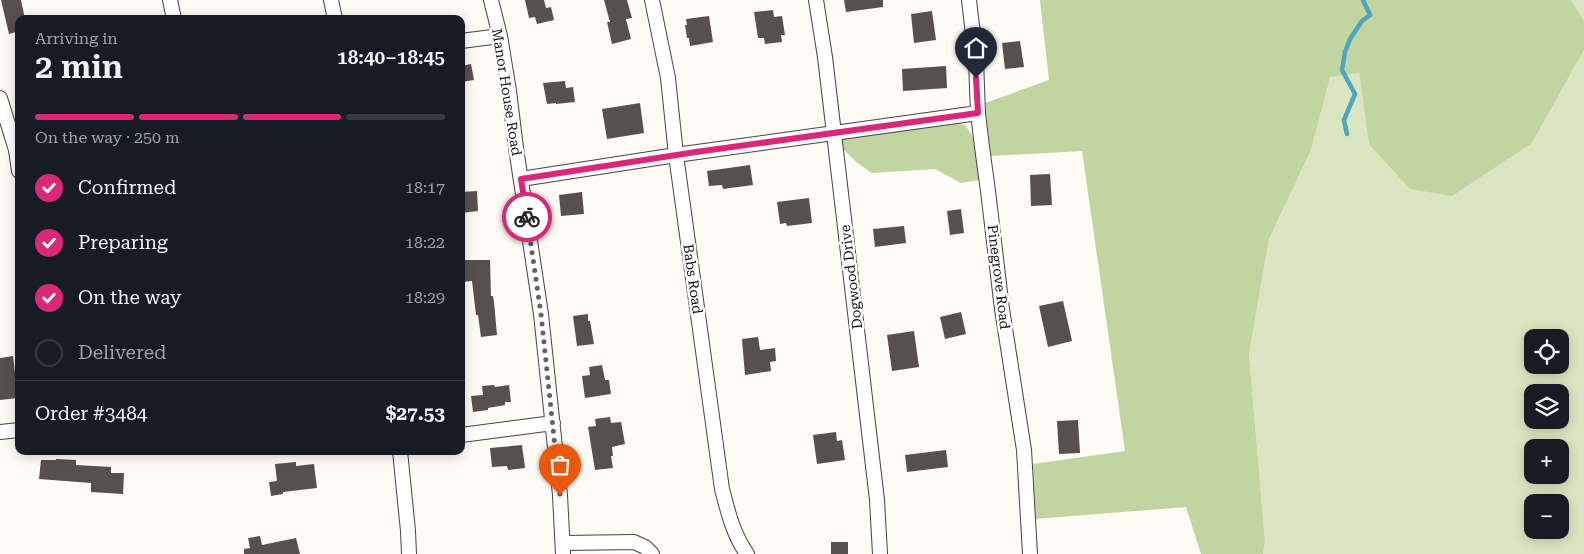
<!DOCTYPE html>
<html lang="en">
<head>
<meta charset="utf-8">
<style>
	body { margin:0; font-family:"Roboto Serif",serif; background:#242831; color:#f1f3f6; height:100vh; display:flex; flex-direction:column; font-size:19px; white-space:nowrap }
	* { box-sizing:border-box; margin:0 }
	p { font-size:16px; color:#9ea1a6 }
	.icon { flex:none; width:28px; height:28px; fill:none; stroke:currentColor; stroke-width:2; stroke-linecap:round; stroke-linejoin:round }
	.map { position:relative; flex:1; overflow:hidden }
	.panel { position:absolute; left:15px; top:15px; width:450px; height:440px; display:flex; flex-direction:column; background:#171b24; border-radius:10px; box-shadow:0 2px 12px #0003 }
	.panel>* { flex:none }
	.controls { position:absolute; left:1524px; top:329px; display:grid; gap:10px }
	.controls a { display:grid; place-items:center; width:45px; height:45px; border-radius:10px; background:#171b24; box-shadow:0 2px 12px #0003; font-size:25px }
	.pin { position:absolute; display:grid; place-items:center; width:42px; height:42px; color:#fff; margin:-51px -21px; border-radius:50% 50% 50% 0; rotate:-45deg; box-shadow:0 0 5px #0007 }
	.pin .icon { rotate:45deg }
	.courier { position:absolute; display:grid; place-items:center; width:50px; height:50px; margin:-25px; border:4px solid #db2777; border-radius:50%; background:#fff; color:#222; box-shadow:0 1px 6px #0007 }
	.summary em { font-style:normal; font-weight:600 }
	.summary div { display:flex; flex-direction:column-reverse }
	.summary { display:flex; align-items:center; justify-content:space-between; height:85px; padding:0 20px }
	h1 { font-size:32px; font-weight:600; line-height:38px }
	.bar { display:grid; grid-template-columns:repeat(4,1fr); gap:8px 5px; align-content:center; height:60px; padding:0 20px }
	.bar i { height:6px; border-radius:4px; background:#363941 }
	.bar .on { background:#db2777 }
	.bar p { grid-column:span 4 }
	.line { display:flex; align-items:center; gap:12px; padding:0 20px; border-top:1px solid #363941 }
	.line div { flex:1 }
	ol { padding:0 20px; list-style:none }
	li { display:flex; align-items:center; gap:15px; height:55px }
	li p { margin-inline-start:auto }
	li .icon { padding:5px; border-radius:50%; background:#db2777; color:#fff; stroke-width:4 }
	li:last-child { color:#9ea1a6 }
	li i { width:28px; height:28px; border:2px solid #363941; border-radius:50% }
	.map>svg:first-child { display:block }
</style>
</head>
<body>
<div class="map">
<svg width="1584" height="554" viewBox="0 0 1584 554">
	<rect width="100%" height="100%" fill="#fefaf4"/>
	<path fill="#dae6c1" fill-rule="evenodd" d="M 1571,0 L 1584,0 L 1584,21 Z
		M 1584,50 L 1584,554 L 1263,554 L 1265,542 L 1249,354 L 1269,239 L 1311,150 L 1330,76 L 1359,72 L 1369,144 L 1532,143 ZM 1532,338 L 1560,338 L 1560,365 L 1532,365 ZM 1532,392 L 1560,392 L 1560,420 L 1532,420 ZM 1532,448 L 1560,448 L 1560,475 L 1532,475 ZM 1532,502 L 1560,502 L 1560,530 L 1532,530 Z"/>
	<path fill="#c1d5a1" d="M 1040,0 L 1571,0 L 1584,21 L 1584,50 L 1532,143 L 1452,196 L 1410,189 L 1369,144 L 1359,73 L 1330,77 L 1311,150 L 1269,239 L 1249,354 L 1265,542 L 1263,554 L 1201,554 L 1186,507 L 1035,519 L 1033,464 L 1125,451 L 1082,151 L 991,156 L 985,103 L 1049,80 Z
		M 955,122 L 965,125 L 972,135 L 981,180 L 961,183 L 935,169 L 872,173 L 856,162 L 840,146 L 841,141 L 845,137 Z"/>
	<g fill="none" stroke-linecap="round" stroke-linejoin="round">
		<path stroke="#4da5bf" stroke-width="4.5" d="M 1347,134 L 1344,120 L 1355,94 L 1342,70 L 1345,52 L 1350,39 L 1362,21 L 1370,15 L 1363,0"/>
	</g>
	<path fill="#58504d" d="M 1,0 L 21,0 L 25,19 L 19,19 L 19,31 L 9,34 Z
		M 525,0 L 544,0 L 546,8 L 551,7 L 554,20 L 537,24 L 535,17 L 529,18 Z
		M 604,0 L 627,0 L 632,18 L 626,19 L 631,39 L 612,44 L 607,22 L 610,22 Z
		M 844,0 L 883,0 L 883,7 L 846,12 Z
		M 773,10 L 774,17 L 782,16 L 785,35 L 781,35 L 782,42 L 765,44 L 764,38 L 758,38 L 754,12 Z
		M 932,11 L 936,40 L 914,43 L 911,14 Z
		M 709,16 L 713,42 L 690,46 L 689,38 L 687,38 L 685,25 L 687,25 L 686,19 Z
		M 1020,41 L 1024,67 L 1005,69 L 1002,43 Z
		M 471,64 L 474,80 L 461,82 L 461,66 Z
		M 946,66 L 947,88 L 903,91 L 902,69 Z
		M 565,81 L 566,88 L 573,87 L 575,102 L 556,104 L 556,103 L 547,104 L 543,83 Z
		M 640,103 L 644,133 L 607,139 L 602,109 Z
		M 750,165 L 753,185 L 723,189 L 722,185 L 709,186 L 707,171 Z
		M 1050,174 L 1052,205 L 1031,206 L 1030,175 Z
		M 477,191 L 478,211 L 461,213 L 461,192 Z
		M 582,192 L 584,214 L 561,216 L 559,195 Z
		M 809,198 L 812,223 L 787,226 L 786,223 L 780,224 L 777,202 Z
		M 961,209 L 964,233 L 950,235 L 947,211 Z
		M 904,226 L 906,243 L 875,247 L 873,229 Z
		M 461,260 L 490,260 L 491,296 L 493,296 L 494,302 L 497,335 L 481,337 L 478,315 L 476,315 L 472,281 L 461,282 Z
		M 1063,301 L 1072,341 L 1048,347 L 1039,306 Z
		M 961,312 L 966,334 L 945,339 L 940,317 Z
		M 588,314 L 588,321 L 590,321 L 594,344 L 577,346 L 573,316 Z
		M 914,331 L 919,367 L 892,371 L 887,335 Z
		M 758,337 L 760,350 L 775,348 L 776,361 L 770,362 L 771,371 L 745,375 L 742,339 Z
		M 13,356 L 18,398 L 0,400 L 0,358 Z
		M 602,365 L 605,380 L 609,380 L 611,394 L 585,398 L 582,376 L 590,375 L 589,367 Z
		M 494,385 L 495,387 L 509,385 L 511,402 L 505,402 L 505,405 L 488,408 L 488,410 L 473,412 L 471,396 L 483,395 L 482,386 Z
		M 610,417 L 611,423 L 621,422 L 625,444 L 612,447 L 613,456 L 611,456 L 613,468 L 595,470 L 588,427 L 596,426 L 595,419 Z
		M 1078,420 L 1080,453 L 1059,454 L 1057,421 Z
		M 836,432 L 837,441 L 842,440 L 845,460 L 817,464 L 813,435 Z
		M 522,445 L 525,468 L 508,470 L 507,466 L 492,467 L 490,448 Z
		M 946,450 L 948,467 L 907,472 L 905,455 Z
		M 56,459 L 76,460 L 76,465 L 111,467 L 111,473 L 124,473 L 123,494 L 91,492 L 91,483 L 39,479 L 41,460 L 56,460 Z
		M 296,462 L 296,466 L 314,464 L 317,488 L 283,492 L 283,494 L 271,496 L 269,482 L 277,481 L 275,464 Z
		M 260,536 L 262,545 L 296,538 L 300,554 L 244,554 L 244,549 L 250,548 L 248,538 Z
		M 831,542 L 848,542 L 848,554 L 831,554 Z"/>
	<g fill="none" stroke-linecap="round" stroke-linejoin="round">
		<defs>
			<path id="street" d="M 170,0 L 174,19
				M 331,0 L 335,19
				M 491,0 L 500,36 L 509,91 L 516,148 L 541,314 L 560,495 L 563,554
				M 652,0 L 668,78 L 676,155 L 722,489 C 728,512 733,534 747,554
				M 816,0 L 825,57 L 877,500 L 880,554
				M 969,0 L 976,60 L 978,113 L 982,147 L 988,191 L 1002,309 L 1024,450 L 1030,554
				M 461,41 L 500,36
				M 0,98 L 16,150 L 19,171
				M 521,179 L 676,155 L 978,113
				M 0,432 L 19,430
				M 461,435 L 553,423
				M 400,451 L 408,531 L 409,554
				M 563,543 L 634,542 L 645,547 L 652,554"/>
		</defs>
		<use href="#street" stroke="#434343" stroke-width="16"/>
		<use href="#street" stroke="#fff" stroke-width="14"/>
	</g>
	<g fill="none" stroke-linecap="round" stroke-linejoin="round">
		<path stroke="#636260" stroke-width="5" stroke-dasharray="0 9" d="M 527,217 L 541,314 L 560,495"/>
		<path stroke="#db2777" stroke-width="6" d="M 527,217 L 521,179 L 696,152 L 978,113 L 976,78"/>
	</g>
	<g text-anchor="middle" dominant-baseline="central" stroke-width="5" stroke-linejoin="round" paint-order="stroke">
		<g font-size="14" fill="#101010" stroke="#fff">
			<text transform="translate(507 92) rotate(81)">Manor House Road</text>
			<text transform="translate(851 277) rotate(-97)">Dogwood Drive</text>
			<text transform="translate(999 277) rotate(83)">Pinegrove Road</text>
			<text transform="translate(693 279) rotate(82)">Babs Road</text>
		</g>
	</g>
</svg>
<div class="controls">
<a><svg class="icon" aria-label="locate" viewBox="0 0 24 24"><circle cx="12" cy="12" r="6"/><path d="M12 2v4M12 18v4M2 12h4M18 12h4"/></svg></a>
<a><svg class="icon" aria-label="layers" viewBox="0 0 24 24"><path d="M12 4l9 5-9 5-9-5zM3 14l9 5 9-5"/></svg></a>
<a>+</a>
<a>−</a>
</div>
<div class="pin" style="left:560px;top:495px;background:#ea580c"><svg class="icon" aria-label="bag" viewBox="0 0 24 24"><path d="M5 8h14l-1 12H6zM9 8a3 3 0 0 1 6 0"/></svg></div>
<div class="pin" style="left:976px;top:78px;background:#1f2937"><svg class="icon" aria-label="home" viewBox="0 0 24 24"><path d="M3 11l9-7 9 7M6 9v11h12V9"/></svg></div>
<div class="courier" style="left:527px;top:217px"><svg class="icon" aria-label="bike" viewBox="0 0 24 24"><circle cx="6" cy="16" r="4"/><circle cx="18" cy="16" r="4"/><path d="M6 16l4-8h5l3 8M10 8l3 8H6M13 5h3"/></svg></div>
<section class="panel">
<div class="summary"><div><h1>2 min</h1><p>Arriving in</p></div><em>18:40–18:45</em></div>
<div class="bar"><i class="on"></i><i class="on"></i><i class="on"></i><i></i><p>On the way · 250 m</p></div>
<ol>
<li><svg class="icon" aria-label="check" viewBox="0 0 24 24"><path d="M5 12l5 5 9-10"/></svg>Confirmed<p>18:17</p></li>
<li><svg class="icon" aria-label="check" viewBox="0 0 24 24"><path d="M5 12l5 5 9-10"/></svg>Preparing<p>18:22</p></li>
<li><svg class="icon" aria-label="check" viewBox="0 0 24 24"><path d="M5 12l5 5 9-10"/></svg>On the way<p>18:29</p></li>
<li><i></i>Delivered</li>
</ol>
<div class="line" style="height:65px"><div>Order #3484</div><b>$27.53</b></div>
</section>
</div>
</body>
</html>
